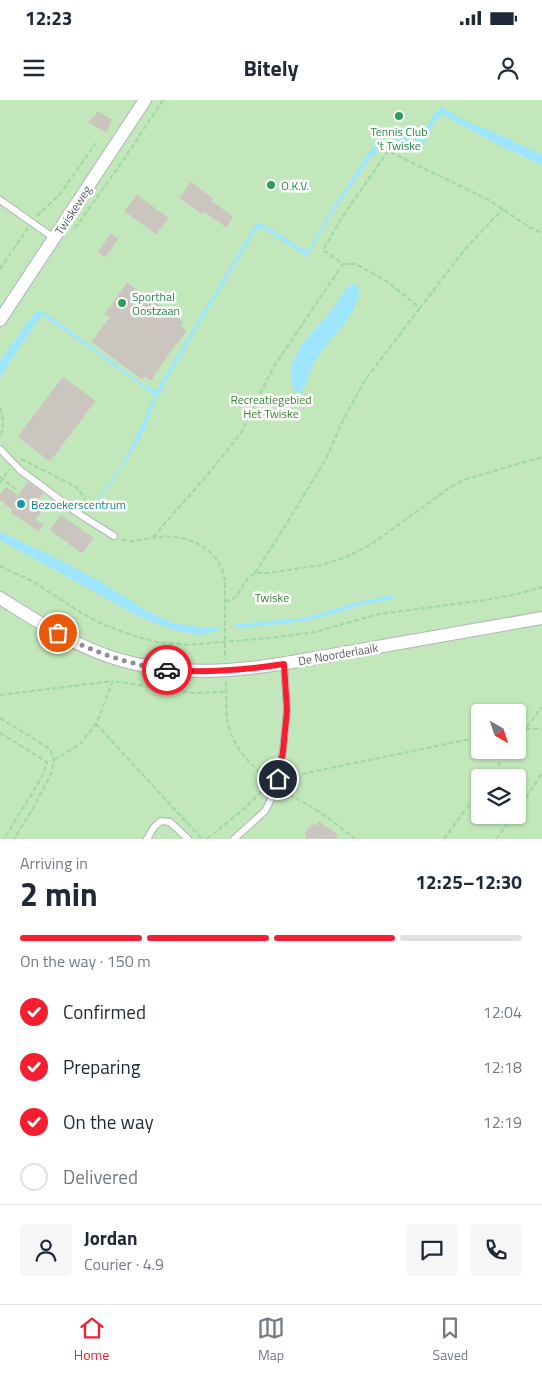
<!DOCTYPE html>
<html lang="en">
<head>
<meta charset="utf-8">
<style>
	body { margin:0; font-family:"Titillium Web",sans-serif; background:#f6f6f7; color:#1f2937; height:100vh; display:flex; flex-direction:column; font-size:19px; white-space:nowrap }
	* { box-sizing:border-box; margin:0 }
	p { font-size:16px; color:#747a83 }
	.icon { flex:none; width:28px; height:28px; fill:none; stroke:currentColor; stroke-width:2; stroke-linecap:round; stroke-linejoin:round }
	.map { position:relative; height:739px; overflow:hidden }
	.panel { display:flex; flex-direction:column; background:#fff; flex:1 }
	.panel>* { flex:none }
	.needle { width:32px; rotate:141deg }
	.fabs { position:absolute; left:471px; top:604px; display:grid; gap:10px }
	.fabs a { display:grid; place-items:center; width:55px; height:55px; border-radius:5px; background:#fff; box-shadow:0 1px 4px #0004; font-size:25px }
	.pin { position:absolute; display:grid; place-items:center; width:42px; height:42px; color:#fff; margin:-21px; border:2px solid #fff; border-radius:50%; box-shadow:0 1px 5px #0007 }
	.courier { position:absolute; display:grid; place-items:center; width:50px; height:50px; margin:-25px; border:4px solid #f51e31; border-radius:50%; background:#fff; color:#222; box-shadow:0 1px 6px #0007 }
	.head em { font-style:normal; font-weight:700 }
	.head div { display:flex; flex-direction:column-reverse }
	.head { display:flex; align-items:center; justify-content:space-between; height:85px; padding:0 20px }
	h1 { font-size:32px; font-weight:700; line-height:38px }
	.bar { display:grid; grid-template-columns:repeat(4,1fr); gap:8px 5px; align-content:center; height:60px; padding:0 20px }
	.bar i { height:6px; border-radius:4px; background:#e0e1e3 }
	.bar .on { background:#f51e31 }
	.bar p { grid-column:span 4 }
	.line { display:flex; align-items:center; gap:12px; padding:0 20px; border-top:1px solid #e0e1e3 }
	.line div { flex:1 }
	.round { display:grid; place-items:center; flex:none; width:52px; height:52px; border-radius:5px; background:#f6f6f7 }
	ol { padding:0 20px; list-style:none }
	li { display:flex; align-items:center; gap:15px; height:55px }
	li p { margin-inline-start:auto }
	li .icon { padding:5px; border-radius:50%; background:#f51e31; color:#fff; stroke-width:4 }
	li:last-child { color:#747a83 }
	li i { width:28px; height:28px; border:2px solid #e0e1e3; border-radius:50% }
	.status { display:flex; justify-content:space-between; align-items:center; height:35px; padding:0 25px; background:#fff; direction:ltr }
	.status svg { height:14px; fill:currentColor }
	header { display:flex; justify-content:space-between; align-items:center; height:65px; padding:0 20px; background:#fff; font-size:22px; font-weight:700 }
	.tabs { display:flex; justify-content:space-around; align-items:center; height:70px; border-top:1px solid #e0e1e3; background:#fff; font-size:14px; color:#747a83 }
	.tabs a { display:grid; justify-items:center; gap:2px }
	.tabs .on { color:#f51e31 }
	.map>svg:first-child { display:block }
</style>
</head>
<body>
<div class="status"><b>12:23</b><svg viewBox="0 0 49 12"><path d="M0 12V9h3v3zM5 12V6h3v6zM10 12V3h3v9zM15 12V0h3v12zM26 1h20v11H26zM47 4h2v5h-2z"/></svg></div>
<header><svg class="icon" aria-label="menu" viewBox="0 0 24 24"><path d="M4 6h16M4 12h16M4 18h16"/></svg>Bitely<svg class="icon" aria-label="person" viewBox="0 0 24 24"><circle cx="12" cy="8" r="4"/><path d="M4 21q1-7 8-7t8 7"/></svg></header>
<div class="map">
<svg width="542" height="739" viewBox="0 0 542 739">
	<rect width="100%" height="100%" fill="#ede8e0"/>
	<path fill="#c1e7ba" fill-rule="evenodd" d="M 0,0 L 542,0 L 542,739 L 0,739 ZM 480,612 L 518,612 L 518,650 L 480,650 ZM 480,678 L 518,678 L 518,715 L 480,715 Z"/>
	<path fill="#9ee5ff" d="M 442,7 L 467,22 L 490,30 L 542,55 L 542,65 L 502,47 L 443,15 L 436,19 L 421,48 L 414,51 L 394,38 L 383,37 L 376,49 L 377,55 L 372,56 L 335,109 L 310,151 L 306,156 L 262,128 L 256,130 L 196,230 L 155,300 L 145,329 L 137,344 L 111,384 L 107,388 L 93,408 C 96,397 107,387 114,376 C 130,351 143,324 154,295 L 44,216 L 40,217 L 0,277 L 0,261 L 36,211 L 46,213 L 144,285 L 156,291 L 257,122 L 266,126 L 304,150 L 308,150 L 335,104 L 385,28 L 410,40 L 415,41 C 428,33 428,14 442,7 Z
		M 355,183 L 358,187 L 359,196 L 354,210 L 341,228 L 330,240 L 316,259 L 309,273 L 307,281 L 303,290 L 299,294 L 293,290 C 292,282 290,274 291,266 C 292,263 294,259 296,256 C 305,235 322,224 335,206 C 341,198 344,186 355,183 Z
		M 0,432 L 46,453 L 98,480 L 147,511 L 173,523 L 205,528 L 219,527 L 220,530 L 200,535 L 174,530 L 140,517 L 0,440 Z
		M 391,495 L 395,499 L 366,504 L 308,521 L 238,528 L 235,524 L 304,518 L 359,502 Z"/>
	<path fill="#cac5bf" stroke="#d2c8be" d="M 97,11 L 112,20 L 106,32 L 88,22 L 96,15 Z
		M 191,82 L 213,99 L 211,101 L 233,117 L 226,127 L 204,111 L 202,114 L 180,98 Z
		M 137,95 L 168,118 L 156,134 L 125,111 Z
		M 111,134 L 118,139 L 105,157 L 98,152 Z
		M 127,183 L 183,222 L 180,226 L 186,231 L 177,244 L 176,243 L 151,280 L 144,276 L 142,279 L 92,242 L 110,217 L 105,214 Z
		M 63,277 L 95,301 L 50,361 L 18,337 Z
		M 28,382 L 43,393 L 35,403 L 43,409 L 35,419 L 43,425 L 38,431 L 11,412 L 13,410 L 0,400 L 0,395 L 6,387 L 18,396 Z
		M 61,415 L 93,438 L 82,453 L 50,430 Z
		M 319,722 L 336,733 L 337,739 L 307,739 L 305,734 L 312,724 L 316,726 Z"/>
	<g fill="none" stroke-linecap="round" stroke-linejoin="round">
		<defs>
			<path id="service" d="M 0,100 L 54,138
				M 0,349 L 20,370 L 47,390 L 79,414 L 114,436
				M 147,739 L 154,727 L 161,721 L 170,722 L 188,739
				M 234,739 L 265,711 L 275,691 L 283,651 L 287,610 L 284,564"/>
			<path id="minor" d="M 0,220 L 145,0
				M 0,498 C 37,521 74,546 117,559 C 197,584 279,564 360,550 C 420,540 481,529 542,518"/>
		</defs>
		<use href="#service" stroke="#b1b5b9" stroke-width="8"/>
		<use href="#minor" stroke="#b1b5b9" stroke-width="14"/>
		<path stroke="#9cdaa2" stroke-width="2" stroke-dasharray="5 2.5" stroke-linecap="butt" d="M 37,116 L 60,94 L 96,43
			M 75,128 L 122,62 L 163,0
			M 343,164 L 356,164 L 388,182 L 420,208 L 465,149 L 503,109
			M 0,169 L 28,128
			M 0,308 C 4,319 4,327 0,338
			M 21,359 L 76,387 L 85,398 L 86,409
			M 0,377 L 18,391
			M 0,383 L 9,369
			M 153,437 L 209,373 L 241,333 L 274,266 L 343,164 L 323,150 L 343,116 L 388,51 L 489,100 L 529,127 L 542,133
			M 122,439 C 133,444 141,439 152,438 C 184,432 220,446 225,481 L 225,559
			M 0,466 L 32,481 L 83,514 L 102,524 L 131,535 L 157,542 L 188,545 L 270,538 L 315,532 L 379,514 L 486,500 L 517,494 L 542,487
			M 255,473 L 277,439 L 326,359 L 344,318 L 365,280 L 420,208
			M 225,501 C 239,501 240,487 248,478 C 250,476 252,475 255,473 L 268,473 L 321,465 L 344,458 L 367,447 L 380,438 L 449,388 L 463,380 L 542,357
			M 226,581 C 227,595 225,611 228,624 C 233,647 251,666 268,679
			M 0,595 L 113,581
			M 0,618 L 50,649 L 54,660 L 51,674 L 32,710 L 14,739
			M 96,624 L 202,739
			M 518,630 L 525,629 L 542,629
			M 0,633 L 47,662 L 42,677 L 4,739
			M 518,639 L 542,607
			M 54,660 L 80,644 L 96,624 L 113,581 L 192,593 L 226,592
			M 287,677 L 480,637
			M 489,678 L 509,650
			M 282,692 C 306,701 336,723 355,739
			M 518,710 L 542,673
			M 207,739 L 245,708 L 268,685
			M 444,739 L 480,690
			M 496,739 L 514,715"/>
		<use href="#service" stroke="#fff" stroke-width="6"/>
		<use href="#minor" stroke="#fff" stroke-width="12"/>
	</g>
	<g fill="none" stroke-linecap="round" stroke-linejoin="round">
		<path stroke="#8d8e8e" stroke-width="5" stroke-dasharray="0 9" d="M 58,533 C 92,552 128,564 167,570"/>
		<path stroke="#f51e31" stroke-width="6" d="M 167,570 C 206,573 245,570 284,564 L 287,610 L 283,651 L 278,679"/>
	</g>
	<g fill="#2e9e5b" stroke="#fff" stroke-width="2">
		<circle cx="399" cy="16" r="5"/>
		<circle cx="271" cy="85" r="5"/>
		<circle cx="122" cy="203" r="5"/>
	</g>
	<circle fill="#0f9aa8" stroke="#fff" stroke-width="2" cx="21" cy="404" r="5"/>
	<g text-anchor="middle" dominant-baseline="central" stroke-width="5" stroke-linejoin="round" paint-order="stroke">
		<g font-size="12" fill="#27864d" stroke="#fff" text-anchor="start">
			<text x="399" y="31" text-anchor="middle">Tennis Club<tspan x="399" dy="14">'t Twiske</tspan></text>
			<text x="281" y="85">O.K.V.</text>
			<text x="132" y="196">Sporthal<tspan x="132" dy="14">Oostzaan</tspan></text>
		</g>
		<g font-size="12" fill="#595e62" stroke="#fff">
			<text transform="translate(73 110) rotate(-57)">Twiskeweg</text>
			<text transform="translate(338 554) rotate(-10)">De Noorderlaaik</text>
		</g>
		<g font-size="12" fill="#38842e" stroke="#fff">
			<text x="271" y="299">Recreatiegebied<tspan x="271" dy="14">Het Twiske</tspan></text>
			<text x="272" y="497">Twiske</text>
		</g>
		<g font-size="12" fill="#0d838f" stroke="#fff" text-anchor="start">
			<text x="31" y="404">Bezoekerscentrum</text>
		</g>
	</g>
</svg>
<div class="fabs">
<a><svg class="needle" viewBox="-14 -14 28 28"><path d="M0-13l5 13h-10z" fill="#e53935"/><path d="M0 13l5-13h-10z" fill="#747a83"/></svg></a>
<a><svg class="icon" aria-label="layers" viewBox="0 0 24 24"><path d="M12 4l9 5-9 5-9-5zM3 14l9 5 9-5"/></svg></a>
</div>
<div class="pin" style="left:58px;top:533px;background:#ea580c"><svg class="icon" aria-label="bag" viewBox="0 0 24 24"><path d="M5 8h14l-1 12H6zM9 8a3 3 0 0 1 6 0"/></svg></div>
<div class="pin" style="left:278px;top:679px;background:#1f2937"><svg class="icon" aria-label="home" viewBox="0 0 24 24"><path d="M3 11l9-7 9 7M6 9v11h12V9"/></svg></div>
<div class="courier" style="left:167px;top:570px"><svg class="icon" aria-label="car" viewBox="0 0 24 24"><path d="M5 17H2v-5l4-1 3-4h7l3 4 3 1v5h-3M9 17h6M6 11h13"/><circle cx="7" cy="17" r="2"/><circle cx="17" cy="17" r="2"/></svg></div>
</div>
<section class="panel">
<div class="head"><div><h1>2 min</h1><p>Arriving in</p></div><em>12:25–12:30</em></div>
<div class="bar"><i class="on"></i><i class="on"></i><i class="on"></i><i></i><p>On the way · 150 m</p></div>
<ol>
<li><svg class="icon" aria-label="check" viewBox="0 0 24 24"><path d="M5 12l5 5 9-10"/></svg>Confirmed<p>12:04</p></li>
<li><svg class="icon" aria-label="check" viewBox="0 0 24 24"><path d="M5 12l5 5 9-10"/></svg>Preparing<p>12:18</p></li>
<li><svg class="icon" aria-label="check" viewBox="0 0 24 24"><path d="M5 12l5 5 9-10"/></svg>On the way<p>12:19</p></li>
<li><i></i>Delivered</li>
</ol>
<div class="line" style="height:90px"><a class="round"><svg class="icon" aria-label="person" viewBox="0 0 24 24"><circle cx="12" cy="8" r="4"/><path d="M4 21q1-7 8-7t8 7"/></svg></a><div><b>Jordan</b><p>Courier · 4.9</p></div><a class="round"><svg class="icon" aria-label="chat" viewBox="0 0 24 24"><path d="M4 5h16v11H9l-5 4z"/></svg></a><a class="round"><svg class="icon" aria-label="phone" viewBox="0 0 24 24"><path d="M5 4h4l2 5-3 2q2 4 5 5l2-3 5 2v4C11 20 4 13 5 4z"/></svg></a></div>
</section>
<nav class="tabs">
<a class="on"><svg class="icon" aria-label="home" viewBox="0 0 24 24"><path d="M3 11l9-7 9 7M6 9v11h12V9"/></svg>Home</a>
<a><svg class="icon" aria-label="map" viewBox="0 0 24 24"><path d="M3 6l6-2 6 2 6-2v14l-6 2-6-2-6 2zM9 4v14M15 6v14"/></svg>Map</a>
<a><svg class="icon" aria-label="saved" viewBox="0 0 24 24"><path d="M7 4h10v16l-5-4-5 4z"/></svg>Saved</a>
</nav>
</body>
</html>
